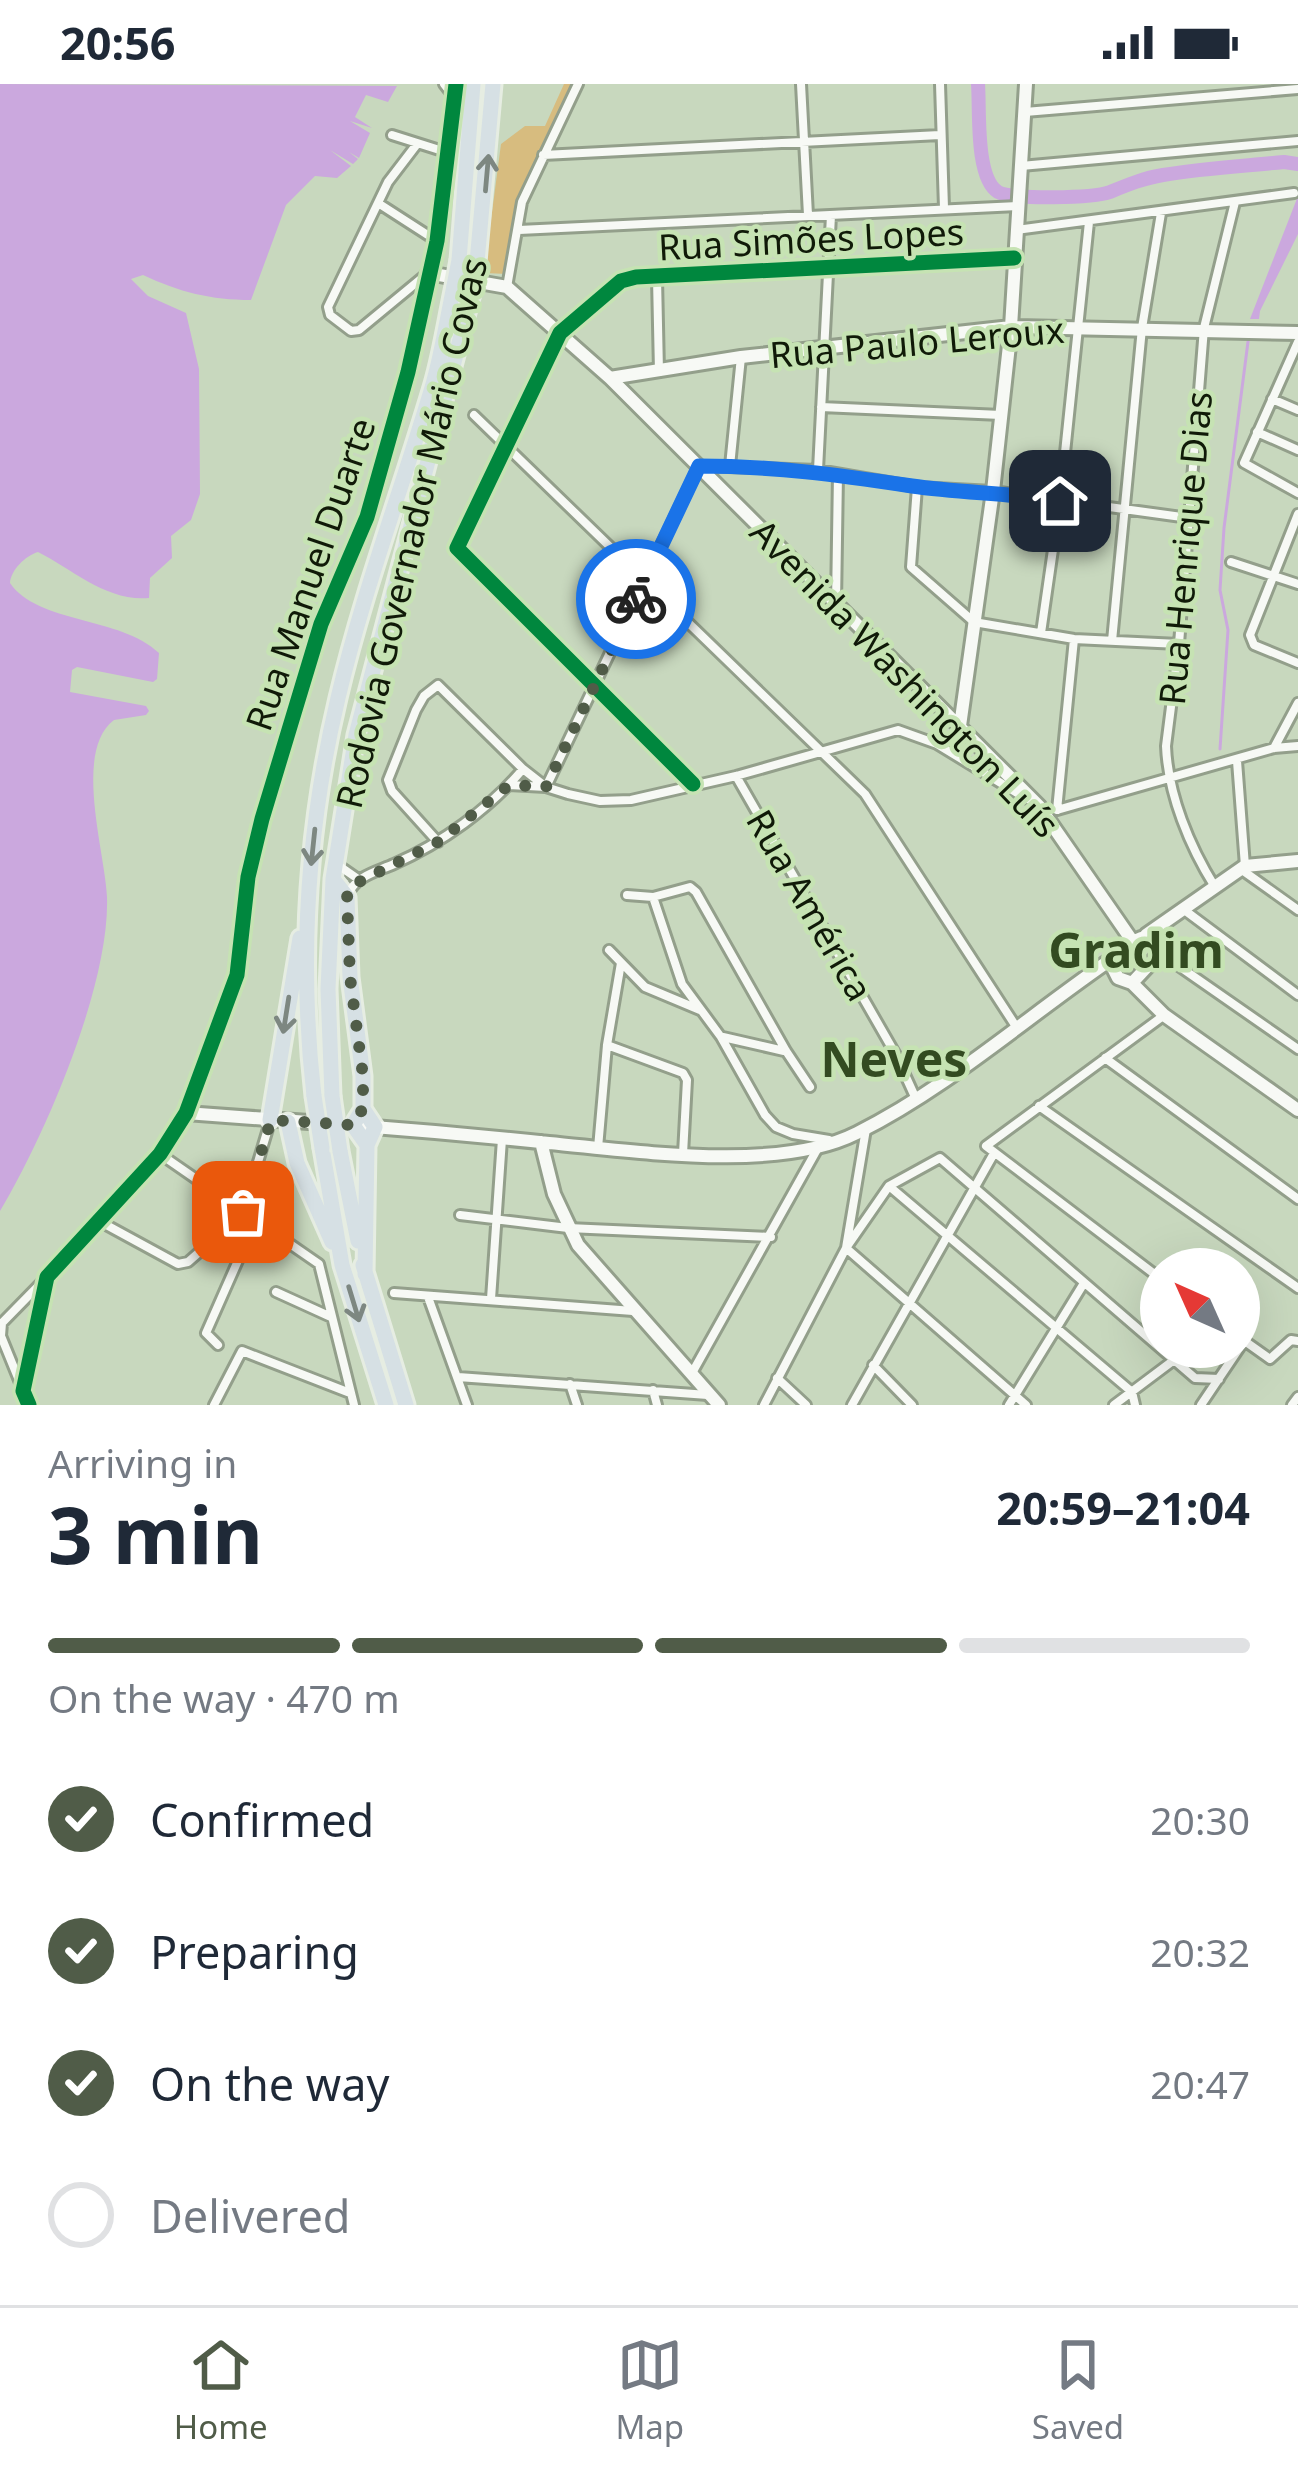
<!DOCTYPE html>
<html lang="en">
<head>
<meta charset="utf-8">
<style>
	body { margin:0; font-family:"Noto Sans",sans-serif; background:#f2f2f3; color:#1f2937; height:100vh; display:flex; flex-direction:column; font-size:45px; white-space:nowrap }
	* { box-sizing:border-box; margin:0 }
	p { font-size:39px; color:#747a83 }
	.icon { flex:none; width:66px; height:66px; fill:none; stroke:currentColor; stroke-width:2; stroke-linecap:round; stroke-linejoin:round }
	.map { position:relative; height:1321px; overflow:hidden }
	.panel { display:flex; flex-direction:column; background:#fff; flex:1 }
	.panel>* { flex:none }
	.needle { width:78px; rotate:315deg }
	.controls { position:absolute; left:1140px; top:1164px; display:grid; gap:24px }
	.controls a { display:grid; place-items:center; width:120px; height:120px; border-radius:50%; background:#fff; box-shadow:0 12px 48px #0002; font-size:60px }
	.pin { position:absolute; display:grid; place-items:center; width:102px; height:102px; color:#fff; margin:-51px; border-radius:24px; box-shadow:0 6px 18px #0006 }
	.courier { position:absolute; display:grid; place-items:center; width:120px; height:120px; margin:-60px; border:9px solid #1a73e8; border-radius:50%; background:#fff; color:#222; box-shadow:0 3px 15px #0007 }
	.head em { font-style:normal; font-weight:700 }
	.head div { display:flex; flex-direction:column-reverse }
	.head { display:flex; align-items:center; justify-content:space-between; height:204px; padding:0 48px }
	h1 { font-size:78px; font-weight:700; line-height:90px }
	.bar { display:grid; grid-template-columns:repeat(4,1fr); gap:18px 12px; align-content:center; height:144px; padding:0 48px }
	.bar i { height:15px; border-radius:9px; background:#e0e1e3 }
	.bar .selected { background:#505c48 }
	.bar p { grid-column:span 4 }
	ol { padding:0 48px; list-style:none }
	li { display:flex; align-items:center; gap:36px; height:132px }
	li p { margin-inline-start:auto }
	li .icon { padding:12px; border-radius:50%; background:#505c48; color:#fff; stroke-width:4 }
	li:last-child { color:#747a83 }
	li i { width:66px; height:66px; border:6px solid #e0e1e3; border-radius:50% }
	.status { display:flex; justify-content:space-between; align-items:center; height:84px; padding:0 60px; background:#fff; direction:ltr }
	.status svg { height:33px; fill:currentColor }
	.menu { display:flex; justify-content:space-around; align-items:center; height:168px; border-top:3px solid #e0e1e3; background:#fff; font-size:33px; color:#747a83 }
	.menu a { display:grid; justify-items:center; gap:6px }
	.menu .selected { color:#505c48 }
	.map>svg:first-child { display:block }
</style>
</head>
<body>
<div class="status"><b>20:56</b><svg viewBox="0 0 49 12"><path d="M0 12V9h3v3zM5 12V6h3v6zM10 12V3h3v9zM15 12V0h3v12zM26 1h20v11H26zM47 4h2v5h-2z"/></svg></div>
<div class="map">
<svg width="1298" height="1321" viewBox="0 0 1298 1321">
	<rect width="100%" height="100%" fill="#c8d8be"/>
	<path fill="#d7bc7f" d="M 564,0 L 575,0 L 522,106 L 508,190 L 484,189 L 501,60 L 525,42 L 545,42 Z"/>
	<path fill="#cba8de" d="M 0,0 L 397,2 L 388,18 L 366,11 L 355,33 L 372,44 L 350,37 L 370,49 L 359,74 L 349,68 L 358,75 L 353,80 L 330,66 L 351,82 L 337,94 L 315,92 L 286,121 L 251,216 C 211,216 179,208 143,191 L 131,195 L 148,212 L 186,229 L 199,285 L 200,410 L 191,436 L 171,452 L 172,474 L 150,494 L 149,514 C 107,518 72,485 38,468 C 25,472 11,486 10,499 C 38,540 120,532 159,569 L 157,595 L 153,598 L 77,583 L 72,586 L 70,608 L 146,622 L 149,627 L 146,631 L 114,636 C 73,667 105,767 107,813 C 110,901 45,1052 0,1127 Z
		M 1298,112 L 1298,150 L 1260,227 L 1259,235 L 1250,235 Z"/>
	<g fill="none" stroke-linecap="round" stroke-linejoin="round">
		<path stroke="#cba8de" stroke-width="3" d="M 1220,665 L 1228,546 L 1220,506 L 1224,444 L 1249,250"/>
		<path stroke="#cba8de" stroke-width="14" d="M 978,0 C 980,25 975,94 998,108 C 1012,116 1094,114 1110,108 C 1127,101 1144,94 1163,91 C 1203,84 1244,82 1284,78 L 1298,80"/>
		<defs>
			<path id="street" d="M 444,0 L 454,13
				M 801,0 L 808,131
				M 940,0 L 944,124
				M 1025,28 L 1298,5
				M 392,51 L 449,69
				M 417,60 L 388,98 L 328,223 L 330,231 L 351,247 L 359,246 L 428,189 L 437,157 L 456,0
				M 543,71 L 940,51
				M 1021,82 L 1298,57
				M 378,119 L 437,157
				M 519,146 L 1018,122
				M 1016,146 L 1294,109
				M 657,194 L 659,288
				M 507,203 L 522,118 L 578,0
				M 1298,258 L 1244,379 L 1298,409
				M 1272,315 L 1298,326
				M 821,323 L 1001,331
				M 474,331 L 865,710 L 1017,944
				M 1257,348 L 1298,366
				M 730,382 L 741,273
				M 818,386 L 831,131
				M 917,403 L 911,483 L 974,538 L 1074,555 L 1179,560
				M 1298,430 L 1250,551 L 1254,561 L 1298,579
				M 1231,478 L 1298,500
				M 836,520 L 838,390
				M 1041,549 L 1060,417 L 1089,138
				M 1112,557 L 1142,244 L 1161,129
				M 1274,664 L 1298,619
				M 1237,677 L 1245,782
				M 736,692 L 896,971 L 916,1015
				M 693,700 L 457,464 L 560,249 L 621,197 L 636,193 L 1014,174
				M 509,701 L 546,703 L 699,382 L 818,386 L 917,403 L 993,407 L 1189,434
				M 1057,726 L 1274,664 L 1298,662
				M 1057,726 L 1074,555
				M 438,758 L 392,707 L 388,696 L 416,626 L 424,612 L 438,601 L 523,685
				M 335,779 L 358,795
				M 1242,786 L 1298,826
				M 1215,803 C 1190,763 1168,711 1166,662 L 1179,560 L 1204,244 L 1235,118
				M 348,810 C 356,792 376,788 394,780 C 442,759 489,725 523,685 L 546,703 L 568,710 L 600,717 L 631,716 L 736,692 L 898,646 L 937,660 L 1027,715
				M 627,811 L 653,813
				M 1183,825 L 1298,911
				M 609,866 L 645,903 L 700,926
				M 1160,869 L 1298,965
				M 723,953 L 784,967
				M 607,961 L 683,989 L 687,996 L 683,1070
				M 1105,974 L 1298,1115
				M 810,1003 L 786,967 L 696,808 L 690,803 L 653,813 L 682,900 L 721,953 L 765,1031 L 776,1043 L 793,1050 L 829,1056
				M 1039,1022 L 1298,1204
				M 598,1064 L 607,961 L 621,879
				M 160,1070 L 319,1180 L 354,1321
				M 889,1102 L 1132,1308 L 1135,1321
				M 243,1128 L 270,1038
				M 460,1131 L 568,1144 L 771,1153
				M 99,1137 L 178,1180 L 188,1178 L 213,1156 L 234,1160 L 240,1172 L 206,1249 L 218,1261
				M 1161,1195 L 986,1062 L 1163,932
				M 276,1208 L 331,1233
				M 394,1209 L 633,1227
				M 428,1213 L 467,1321
				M 491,1215 L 502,1055
				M 1239,1253 L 1270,1275 L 1291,1256 L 1298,1257
				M 873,1281 L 912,1321
				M 692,1289 L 819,1062
				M 458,1293 L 708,1311
				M 777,1294 L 806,1321
				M 570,1300 L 577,1321
				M 23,1306 L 1,1252 L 2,1239 L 46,1194
				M 653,1306 L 657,1321
				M 29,1321 L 23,1307 L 47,1193 L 160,1070 L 186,1030
				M 214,1321 L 242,1267 L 350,1309
				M 764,1321 L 846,1164 L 866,1045
				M 852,1321 L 993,1071
				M 1009,1321 L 1084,1199
				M 1026,1321 L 846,1164 L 889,1102 L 940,1074 L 1195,1294 L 1219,1295
				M 1114,1321 L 1174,1276
				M 1201,1321 L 1244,1257
				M 1292,1321 L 1298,1313"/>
			<path id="secondary" d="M 610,294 L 741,273 L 1011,243 L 1298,249
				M 960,642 L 993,407 L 1011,243 L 1026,0
				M 1146,851 L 1245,782 L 1298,777
				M 1132,899 L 1160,869 L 1162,863 L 1152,852 C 1138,852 1116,866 1111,880 L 1118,894 L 1132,899 L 1164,931 L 1298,1026
				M 322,1039 L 186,1029 L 237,891 L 248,793 L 262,735 L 321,540 L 367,433 L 408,288 L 428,189 L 507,203 L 610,294 L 1039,722 L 1133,858
				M 349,1041 C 415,1046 482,1052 549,1059 C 635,1067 778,1089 857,1049 C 949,1003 1028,932 1113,874
				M 541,1058 L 554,1110 L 578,1161 L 719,1321"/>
			<path id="highway" d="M 459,176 L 473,0
				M 477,178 L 493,0
				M 333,795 L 347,813 L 350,893 L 363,992 L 363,1025 L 375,1043 L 367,1061 L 365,1190
				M 314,1012 C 299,880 307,744 338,614 C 363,508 402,405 433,300 C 442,269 447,235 454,202
				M 332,1012 L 328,905 L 333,795 L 356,651 L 473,206
				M 363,1025 L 353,1041 L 367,1061
				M 270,1036 L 300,854
				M 288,1038 L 297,1079 L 332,1158
				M 322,1064 L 342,1181 L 386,1321
				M 340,1067 L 358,1157
				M 363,1181 L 406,1321"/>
		</defs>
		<use href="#street" stroke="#939f8b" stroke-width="14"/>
		<use href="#secondary" stroke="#939f8b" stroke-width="18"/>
		<use href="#highway" stroke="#e6ede2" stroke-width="21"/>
		<use href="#street" stroke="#f7f9f5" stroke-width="8"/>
		<use href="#secondary" stroke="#f7f9f5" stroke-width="12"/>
		<use href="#highway" stroke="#d6e0e4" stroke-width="15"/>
		<defs>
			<path id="highway-bridge" d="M 454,202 L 459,176
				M 473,206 L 477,178
				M 314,1012 L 322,1064
				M 332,1012 L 340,1067"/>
		</defs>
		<use href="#highway-bridge" stroke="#e6ede2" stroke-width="21" stroke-linecap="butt"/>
		<use href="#highway-bridge" stroke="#d6e0e4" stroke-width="15"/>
		<defs>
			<path id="cycleway" d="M 693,700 L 457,464 L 560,249 L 621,197 L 636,193 L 1014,174
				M 29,1321 L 23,1307 L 47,1193 L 160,1070 L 186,1029 L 237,891 L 248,793 L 262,735 L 321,540 L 367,433 L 408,288 L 437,157 L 456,0"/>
		</defs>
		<use href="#cycleway" stroke="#c6e3b3" stroke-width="22"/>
		<use href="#cycleway" stroke="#00873e" stroke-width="15"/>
	</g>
	<defs><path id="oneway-shaft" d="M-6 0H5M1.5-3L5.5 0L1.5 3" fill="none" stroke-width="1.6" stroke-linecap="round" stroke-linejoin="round" transform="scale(3)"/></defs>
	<g stroke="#7d8781">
		<use href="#oneway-shaft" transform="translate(487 89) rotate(-85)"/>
		<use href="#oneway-shaft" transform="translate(313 763) rotate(96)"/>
		<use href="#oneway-shaft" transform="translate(286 931) rotate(99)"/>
		<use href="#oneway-shaft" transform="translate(354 1220) rotate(73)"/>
	</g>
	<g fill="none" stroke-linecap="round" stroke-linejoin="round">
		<path stroke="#505c48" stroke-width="12" stroke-dasharray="0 21.6" d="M 243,1128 L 271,1036 L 353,1041 L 363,1024 L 363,992 L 350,893 L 347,813 L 351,802 L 438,758 L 509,701 L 546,703 L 636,515"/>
		<path stroke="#1a73e8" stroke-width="15" d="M 636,515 L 699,382 C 774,382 838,391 912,402 C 961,409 1010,409 1060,417"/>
	</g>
	<g text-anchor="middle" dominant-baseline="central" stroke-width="9" stroke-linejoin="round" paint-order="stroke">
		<g font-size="36" fill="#101a08" stroke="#c6e3b3">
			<text transform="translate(811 155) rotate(-3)">Rua Simões Lopes</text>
			<text transform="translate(917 258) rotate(-5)">Rua Paulo Leroux</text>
			<text transform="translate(411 449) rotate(-77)">Rodovia Governador Mário Covas</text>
			<text transform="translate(1185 464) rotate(-85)">Rua Henrique Dias</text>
			<text transform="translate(310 490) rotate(-71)">Rua Manuel Duarte</text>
			<text transform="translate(905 594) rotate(46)">Avenida Washington Luís</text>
			<text transform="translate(810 821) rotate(60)">Rua América</text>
		</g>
		<g font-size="48" font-weight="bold" fill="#334b21" stroke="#c6e3b3">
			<text x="1136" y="865">Gradim</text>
			<text x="894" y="974">Neves</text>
		</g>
	</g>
</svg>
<div class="controls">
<a><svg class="needle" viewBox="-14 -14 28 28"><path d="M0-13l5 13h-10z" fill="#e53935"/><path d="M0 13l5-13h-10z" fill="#747a83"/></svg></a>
</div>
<div class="pin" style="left:243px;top:1128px;background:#ea580c"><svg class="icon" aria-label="bag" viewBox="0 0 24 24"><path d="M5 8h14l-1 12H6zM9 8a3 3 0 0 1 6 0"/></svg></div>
<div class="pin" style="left:1060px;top:417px;background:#1f2937"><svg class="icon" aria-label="home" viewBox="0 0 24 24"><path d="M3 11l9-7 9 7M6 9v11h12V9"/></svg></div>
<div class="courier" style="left:636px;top:515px"><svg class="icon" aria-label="bike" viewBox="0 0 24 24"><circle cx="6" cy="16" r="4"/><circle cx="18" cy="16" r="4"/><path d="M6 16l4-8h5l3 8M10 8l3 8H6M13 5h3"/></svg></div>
</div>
<section class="panel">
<div class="head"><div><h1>3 min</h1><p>Arriving in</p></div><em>20:59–21:04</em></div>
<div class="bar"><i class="selected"></i><i class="selected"></i><i class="selected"></i><i></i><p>On the way · 470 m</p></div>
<ol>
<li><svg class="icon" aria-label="check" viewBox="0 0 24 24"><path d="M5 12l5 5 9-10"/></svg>Confirmed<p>20:30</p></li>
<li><svg class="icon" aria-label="check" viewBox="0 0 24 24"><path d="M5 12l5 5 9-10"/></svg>Preparing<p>20:32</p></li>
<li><svg class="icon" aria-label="check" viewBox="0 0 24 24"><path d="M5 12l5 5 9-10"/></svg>On the way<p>20:47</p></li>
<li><i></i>Delivered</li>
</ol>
</section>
<nav class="menu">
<a class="selected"><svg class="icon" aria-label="home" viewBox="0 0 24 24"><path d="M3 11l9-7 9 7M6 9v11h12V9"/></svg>Home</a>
<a><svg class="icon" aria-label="map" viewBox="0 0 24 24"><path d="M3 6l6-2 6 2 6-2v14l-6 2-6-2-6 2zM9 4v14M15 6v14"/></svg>Map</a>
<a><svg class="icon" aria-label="saved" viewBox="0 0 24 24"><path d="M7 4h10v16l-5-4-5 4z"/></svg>Saved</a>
</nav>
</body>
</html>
